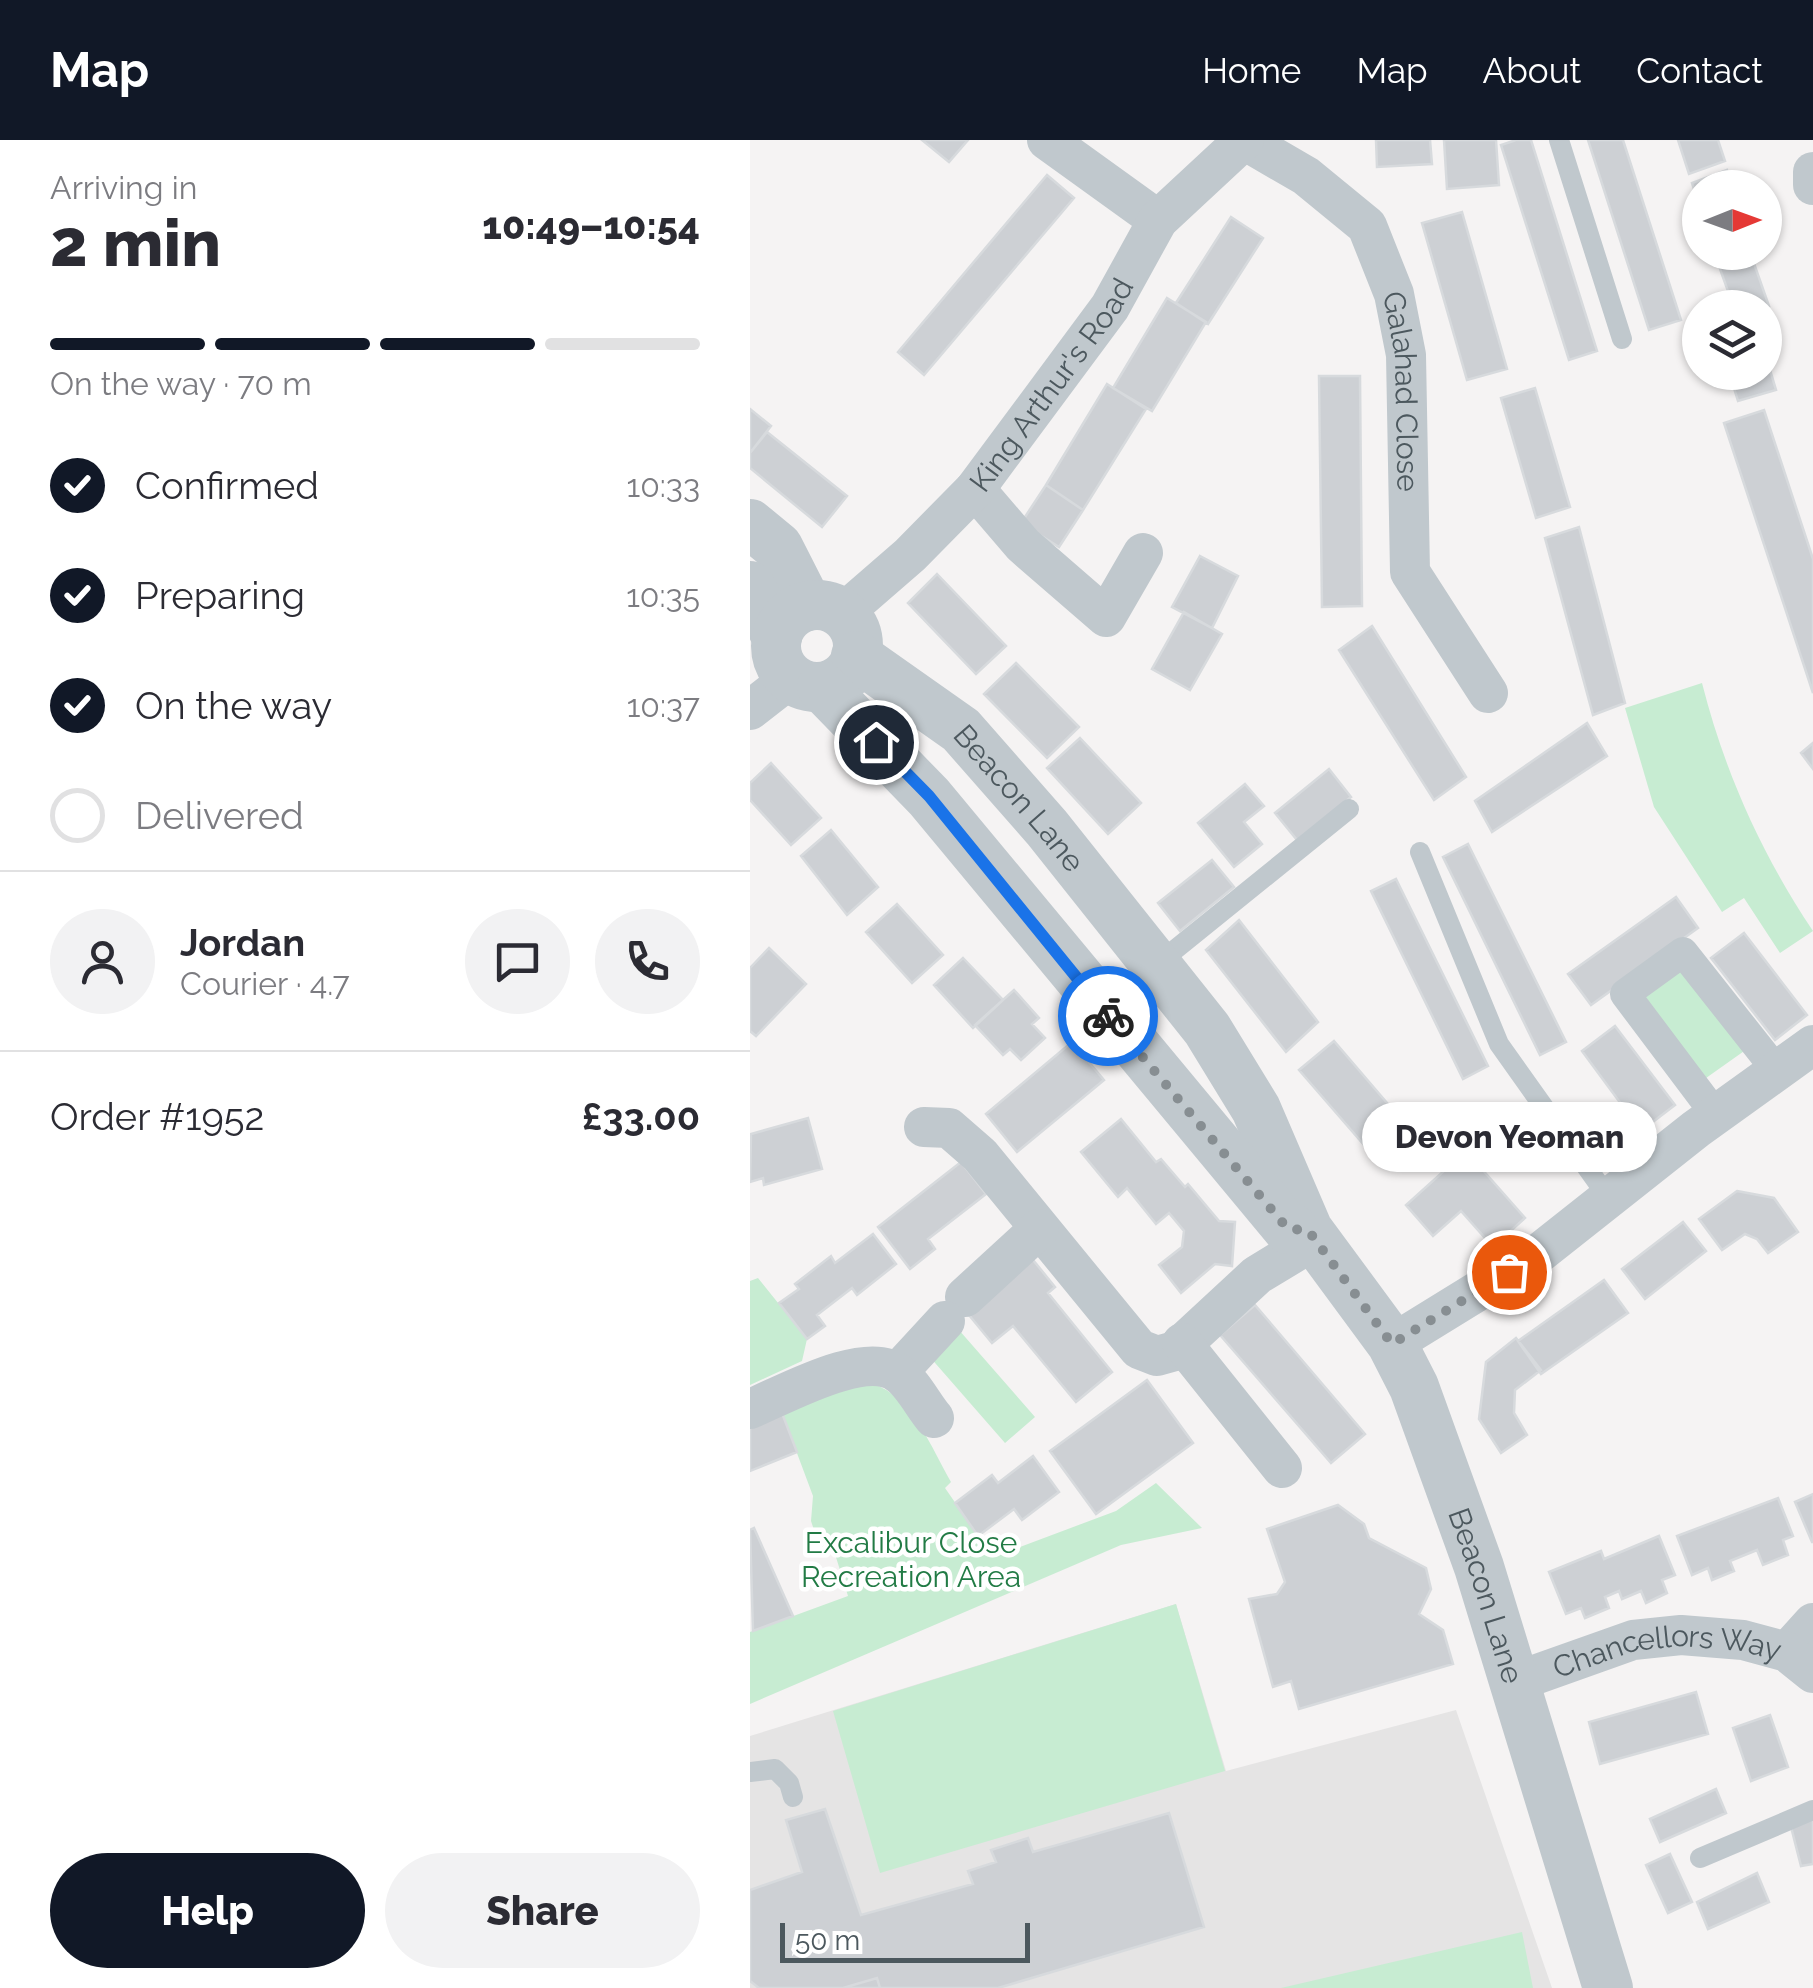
<!DOCTYPE html>
<html lang="en">
<head>
<meta charset="utf-8">
<style>
	body { margin:0; font-family:Raleway,sans-serif; background:#f2f2f3; color:#2b2b33; height:100vh; display:flex; flex-direction:column; font-size:38px; white-space:nowrap }
	* { box-sizing:border-box; margin:0 }
	p { font-size:32px; color:#7c7c81 }
	.icon { flex:none; width:55px; height:55px; fill:none; stroke:currentColor; stroke-width:2; stroke-linecap:round; stroke-linejoin:round }
	.map { position:relative; flex:1; overflow:hidden }
	.panel { display:flex; flex-direction:column; background:#fff; width:750px }
	.panel>* { flex:none }
	.needle { width:65px; rotate:89deg }
	.buttons { position:absolute; left:932px; top:30px; display:grid; gap:20px }
	.buttons a { display:grid; place-items:center; width:100px; height:100px; border-radius:50%; background:#fff; box-shadow:0 2px 8px #0004; font-size:50px }
	.scale { position:absolute; left:30px; bottom:25px; width:250px; box-sizing:border-box; padding-left:10px; border:5px solid #4c585e; border-top:0; font-size:28px; line-height:35px; white-space:nowrap; color:#4c585e; -webkit-text-stroke:8px #fff; paint-order:stroke }
	.pin { position:absolute; display:grid; place-items:center; width:85px; height:85px; color:#fff; margin:-42px; border:5px solid #fff; border-radius:50%; box-shadow:0 2px 10px #0007 }
	.courier { position:absolute; display:grid; place-items:center; width:100px; height:100px; margin:-50px; border:8px solid #1a73e8; border-radius:50%; background:#fff; color:#222; box-shadow:0 2px 12px #0007 }
	.bubble { position:absolute; height:70px; border-radius:35px; background:#fff; box-shadow:0 2px 8px #0004; font-size:32px; font-weight:800; line-height:70px; text-align:center }
	.summary em { font-style:normal; font-weight:800 }
	.summary div { display:flex; flex-direction:column-reverse }
	.summary { display:flex; align-items:center; justify-content:space-between; height:170px; padding:0 50px }
	h1 { font-size:65px; font-weight:800; line-height:75px }
	.bar { display:grid; grid-template-columns:repeat(4,1fr); gap:15px 10px; align-content:center; height:120px; padding:0 50px }
	.bar i { height:12px; border-radius:8px; background:#e1e1e2 }
	.bar .current { background:#111827 }
	.bar p { grid-column:span 4 }
	.line { display:flex; align-items:center; gap:25px; padding:0 50px; border-top:2px solid #e1e1e2 }
	.line div { flex:1 }
	.round { display:grid; place-items:center; flex:none; width:105px; height:105px; border-radius:52px; background:#f2f2f3 }
	ol { padding:0 50px; list-style:none }
	li { display:flex; align-items:center; gap:30px; height:110px }
	li p { margin-inline-start:auto }
	li .icon { padding:10px; border-radius:50%; background:#111827; color:#fff; stroke-width:4 }
	li:last-child { color:#7c7c81 }
	li i { width:55px; height:55px; border:5px solid #e1e1e2; border-radius:50% }
	.cta { display:flex; gap:20px; margin-top:auto; padding:20px 50px }
	.cta a { flex:1; height:115px; border-radius:60px; background:#111827; color:#fff; font-size:40px; font-weight:800; line-height:115px; text-align:center }
	.cta a+a { background:#f2f2f3; color:#2b2b33 }
	header { display:flex; align-items:center; gap:60px; box-sizing:border-box; height:140px; padding:0 50px; background:#111827; color:#fff }
	header strong { font-size:48px }
	nav { display:flex; gap:55px; margin-inline-start:auto; font-size:35px }
	main { display:flex; flex:1; min-height:0 }
	.map>svg:first-child { display:block }
</style>
</head>
<body>
<header>
<strong>Map</strong>
<nav><a>Home</a><a>Map</a><a>About</a><a>Contact</a></nav>
</header>
<main>
<section class="panel">
<div class="summary"><div><h1>2 min</h1><p>Arriving in</p></div><em>10:49–10:54</em></div>
<div class="bar"><i class="current"></i><i class="current"></i><i class="current"></i><i></i><p>On the way · 70 m</p></div>
<ol>
<li><svg class="icon" aria-label="check" viewBox="0 0 24 24"><path d="M5 12l5 5 9-10"/></svg>Confirmed<p>10:33</p></li>
<li><svg class="icon" aria-label="check" viewBox="0 0 24 24"><path d="M5 12l5 5 9-10"/></svg>Preparing<p>10:35</p></li>
<li><svg class="icon" aria-label="check" viewBox="0 0 24 24"><path d="M5 12l5 5 9-10"/></svg>On the way<p>10:37</p></li>
<li><i></i>Delivered</li>
</ol>
<div class="line" style="height:180px"><a class="round"><svg class="icon" aria-label="person" viewBox="0 0 24 24"><circle cx="12" cy="8" r="4"/><path d="M4 21q1-7 8-7t8 7"/></svg></a><div><b>Jordan</b><p>Courier · 4.7</p></div><a class="round"><svg class="icon" aria-label="chat" viewBox="0 0 24 24"><path d="M4 5h16v11H9l-5 4z"/></svg></a><a class="round"><svg class="icon" aria-label="phone" viewBox="0 0 24 24"><path d="M5 4h4l2 5-3 2q2 4 5 5l2-3 5 2v4C11 20 4 13 5 4z"/></svg></a></div>
<div class="line" style="height:130px"><div>Order #1952</div><b>£33.00</b></div>
<div class="cta"><a>Help</a><a>Share</a></div>
</section>
<div class="map">
<svg width="1063" height="1848" viewBox="0 0 1063 1848">
	<rect width="100%" height="100%" fill="#f5f3f3"/>
	<path fill="#e5e4e4" d="M 426,1464 L 476,1631 L 706,1570 L 802,1848 L 0,1848 L 0,1596 Z"/>
	<path fill="#c7ecd2" d="M 952,543 C 975,633 1011,713 1063,791 L 1030,813 L 994,758 L 972,772 L 904,667 L 875,568 Z
		M 932,819 L 997,909 L 949,943 L 884,854 Z
		M 8,1138 L 57,1199 L 52,1221 L 0,1245 L 0,1141 Z
		M 209,1190 L 285,1277 L 255,1303 L 179,1216 Z
		M 123,1244 C 162,1256 182,1309 201,1342 L 195,1348 L 243,1417 L 366,1371 L 406,1343 L 452,1388 L 371,1405 L 0,1564 L 0,1492 L 98,1456 L 85,1414 L 70,1408 L 61,1381 L 63,1356 L 32,1273 L 93,1246 Z
		M 426,1464 L 475,1631 L 130,1733 L 83,1571 Z
		M 772,1792 L 783,1848 L 531,1848 Z"/>
	<path fill="#cdd0d4" stroke="#d7dadd" stroke-width="2.5" d="M 172,0 L 218,0 L 199,22 Z
		M 626,0 L 680,0 L 682,24 L 627,27 Z
		M 694,0 L 746,0 L 749,45 L 697,49 Z
		M 766,0 L 781,0 L 847,211 L 819,220 L 751,5 Z
		M 838,0 L 873,0 L 931,180 L 899,190 Z
		M 928,0 L 968,0 L 975,21 L 939,34 Z
		M 977,30 L 982,48 L 950,48 L 950,68 L 942,43 Z
		M 297,35 L 324,58 L 174,235 L 148,212 Z
		M 712,72 L 757,229 L 717,240 L 672,83 Z
		M 481,77 L 513,98 L 458,184 L 426,163 Z
		M 973,112 L 1000,112 L 1019,166 L 984,168 L 965,115 Z
		M 417,158 L 456,182 L 402,271 L 363,248 Z
		M 1015,213 L 1026,250 L 988,261 L 979,232 L 1015,232 Z
		M 569,236 L 610,236 L 612,466 L 572,467 Z
		M 357,244 L 396,269 L 333,370 L 296,345 Z
		M 785,248 L 820,367 L 786,378 L 751,258 Z
		M 0,269 L 21,286 L 0,313 Z
		M 1014,270 L 1063,419 L 1063,553 L 974,283 Z
		M 17,292 L 97,356 L 72,387 L 0,328 L 0,313 Z
		M 296,345 L 333,370 L 309,407 L 271,383 Z
		M 829,387 L 875,563 L 843,575 L 795,398 Z
		M 450,416 L 488,436 L 462,488 L 422,467 Z
		M 187,434 L 256,506 L 226,534 L 158,463 Z
		M 434,472 L 472,494 L 440,550 L 402,529 Z
		M 622,486 L 716,637 L 684,660 L 589,510 Z
		M 266,523 L 329,587 L 297,618 L 234,554 Z
		M 837,583 L 857,616 L 742,692 L 725,661 Z
		M 330,598 L 391,663 L 358,694 L 297,628 Z
		M 1063,603 L 1063,629 L 1051,613 Z
		M 21,623 L 71,678 L 41,705 L 0,660 L 0,643 Z
		M 579,629 L 601,657 L 547,700 L 525,673 Z
		M 495,644 L 514,666 L 494,682 L 512,704 L 484,727 L 448,683 Z
		M 81,690 L 128,747 L 97,775 L 51,716 Z
		M 718,704 L 816,902 L 790,915 L 693,717 Z
		M 462,720 L 484,747 L 430,791 L 408,763 Z
		M 646,739 L 738,926 L 713,939 L 621,751 Z
		M 926,757 L 948,788 L 841,865 L 818,834 Z
		M 147,764 L 193,815 L 162,843 L 116,792 Z
		M 489,780 L 568,882 L 536,912 L 456,810 Z
		M 994,793 L 1057,875 L 1025,900 L 961,818 Z
		M 19,808 L 56,844 L 6,896 L 0,891 L 0,828 Z
		M 213,818 L 253,860 L 223,888 L 184,845 Z
		M 264,850 L 289,878 L 282,884 L 295,898 L 271,920 L 260,909 L 253,915 L 225,885 Z
		M 865,886 L 925,965 L 891,991 L 832,911 Z
		M 584,901 L 668,999 L 634,1028 L 549,930 Z
		M 322,902 L 354,940 L 267,1012 L 236,974 Z
		M 58,978 L 72,1029 L 14,1045 L 13,1038 L 0,1042 L 1,994 Z
		M 371,979 L 406,1022 L 411,1019 L 435,1047 L 438,1044 L 469,1081 L 485,1082 L 482,1126 L 465,1124 L 431,1153 L 409,1125 L 432,1107 L 434,1091 L 419,1073 L 406,1084 L 377,1048 L 368,1057 L 331,1012 Z
		M 716,1011 L 775,1078 L 743,1107 L 711,1071 L 683,1096 L 656,1065 Z
		M 211,1022 L 236,1054 L 178,1099 L 185,1109 L 160,1129 L 128,1087 Z
		M 987,1051 L 1024,1058 L 1048,1092 L 1018,1113 L 1007,1099 L 995,1094 L 972,1110 L 949,1079 Z
		M 933,1082 L 956,1111 L 895,1159 L 872,1129 Z
		M 123,1094 L 146,1124 L 107,1155 L 102,1148 L 67,1175 L 75,1186 L 57,1199 L 29,1163 L 49,1149 L 45,1144 L 81,1116 L 85,1123 Z
		M 279,1115 L 305,1147 L 298,1153 L 362,1232 L 326,1262 L 263,1186 L 242,1203 L 214,1169 Z
		M 854,1140 L 878,1173 L 791,1234 L 768,1201 Z
		M 505,1165 L 615,1294 L 581,1323 L 470,1195 Z
		M 766,1198 L 791,1230 L 765,1250 L 764,1273 L 777,1295 L 751,1313 L 729,1279 L 736,1222 Z
		M 397,1240 L 443,1303 L 346,1374 L 300,1311 Z
		M 32,1273 L 47,1312 L 0,1331 L 0,1286 Z
		M 283,1316 L 309,1352 L 272,1380 L 264,1369 L 228,1396 L 205,1363 L 242,1335 L 248,1343 Z
		M 1063,1354 L 1063,1402 L 1062,1402 L 1045,1362 Z
		M 1028,1358 L 1043,1396 L 1033,1400 L 1038,1415 L 1013,1425 L 1007,1410 L 980,1421 L 984,1431 L 962,1440 L 958,1428 L 942,1435 L 927,1396 Z
		M 588,1365 L 614,1384 L 619,1398 L 676,1428 L 681,1449 L 669,1474 L 693,1490 L 703,1524 L 549,1569 L 541,1541 L 523,1547 L 499,1459 L 527,1454 L 535,1442 L 517,1389 Z
		M 4,1388 L 43,1476 L 3,1491 L 0,1390 Z
		M 909,1396 L 925,1435 L 912,1440 L 917,1453 L 896,1463 L 891,1451 L 872,1459 L 869,1451 L 855,1457 L 859,1468 L 835,1478 L 831,1468 L 816,1474 L 799,1432 L 851,1411 L 854,1419 Z
		M 946,1552 L 958,1594 L 850,1624 L 839,1582 Z
		M 1020,1575 L 1038,1627 L 1001,1641 L 983,1588 Z
		M 966,1649 L 976,1673 L 910,1702 L 900,1679 Z
		M 75,1669 L 111,1775 L 223,1744 L 218,1731 L 246,1722 L 241,1710 L 278,1698 L 283,1712 L 419,1673 L 454,1787 L 248,1848 L 130,1848 L 127,1838 L 93,1848 L 9,1848 L 0,1841 L 0,1750 L 52,1732 L 36,1680 Z
		M 1063,1677 L 1063,1724 L 1051,1726 L 1040,1683 Z
		M 920,1714 L 942,1762 L 918,1773 L 896,1725 Z
		M 1007,1733 L 1019,1762 L 958,1789 L 947,1762 Z
		M 127,1838 L 130,1848 L 93,1848 Z"/>
	<g fill="none" stroke-linecap="round" stroke-linejoin="round">
		<path stroke="#c0c8cd" stroke-width="20" d="M 809,0 L 872,199
			M 670,712 L 749,904 L 860,1060
			M 406,825 L 599,669
			M 0,1632 L 25,1629 L 39,1643 L 43,1657
			M 950,1718 L 1063,1670"/>
		<path stroke="#c0c8cd" stroke-width="30" d="M 966,975 L 875,854 L 933,812 L 1027,931"/>
		<g stroke="#c0c8cd" stroke-width="40">
			<path d="M 297,0 L 408,80"/>
			<path id="s1" d="M 494,0 L 556,36 L 617,86 L 644,154 L 656,215 L 660,432 L 738,553"/>
			<path d="M 1063,32 L 1063,45"/>
			<path d="M 225,349 L 273,405 L 356,477 L 393,413"/>
			<path id="s2" d="M 92,474 L 160,415 L 225,349 L 360,167 L 408,80 L 494,0"/>
			<path d="M 0,570 L 41,538"/>
			<path d="M 174,987 L 199,988 L 230,1015 L 389,1209 L 407,1216 L 425,1211 L 507,1135 L 565,1100"/>
			<path d="M 215,1157 L 289,1089"/>
			<path d="M 432,1203 L 532,1328"/>
			<path d="M 642,1204 L 788,1114 L 946,989 L 1063,905"/>
			<path d="M 148,1232 L 195,1181"/>
			<path d="M 0,1269 C 34,1255 116,1208 149,1234 C 163,1244 173,1265 184,1278"/>
			<path d="M 1037,1512 L 1063,1483"/>
			<path id="s3" d="M 765,1542 L 883,1500 L 931,1495 L 993,1500 L 1037,1512 L 1063,1533"/>
		</g>
		<g stroke="#c0c8cd" stroke-width="50">
			<path d="M 0,384 L 28,407 L 58,466"/>
			<path d="M 0,446 L 27,497"/>
			<circle cx="67" cy="506" r="41"/>
			<path id="s4" d="M 106,516 L 211,590 L 297,688 L 457,889 L 506,969 L 558,1090 L 642,1204 L 664,1247 L 729,1427 L 858,1848"/>
			<path d="M 72,547 L 179,657 L 538,1089 L 543,1089"/>
		</g>
	</g>
	<g fill="none" stroke-linecap="round" stroke-linejoin="round">
		<path stroke="#878e92" stroke-width="10" stroke-dasharray="0 18" d="M 358,876 L 538,1089 L 558,1090 L 642,1204 L 759,1132"/>
		<path stroke="#1a73e8" stroke-width="12" d="M 126,602 L 179,656 L 358,876"/>
	</g>
	<g text-anchor="middle" dominant-baseline="central" stroke-width="9" stroke-linejoin="round" paint-order="stroke">
		<g font-size="30" fill="#4c585e" stroke="#fff">
			<text stroke="none"><textPath href="#s2" startOffset="312">King Arthur's Road</textPath></text>
			<text stroke="none"><textPath href="#s1" startOffset="322">Galahad Close</textPath></text>
			<text stroke="none"><textPath href="#s4" startOffset="218">Beacon Lane</textPath></text>
			<text stroke="none"><textPath href="#s4" startOffset="1152">Beacon Lane</textPath></text>
			<text stroke="none"><textPath href="#s3" startOffset="158">Chancellors Way</textPath></text>
		</g>
		<g font-size="30" fill="#227b45" stroke="#fff">
			<text x="161" y="1402">Excalibur Close<tspan x="161" dy="34">Recreation Area</tspan></text>
		</g>
	</g>
</svg>
<div class="buttons">
<a><svg class="needle" viewBox="-14 -14 28 28"><path d="M0-13l5 13h-10z" fill="#e53935"/><path d="M0 13l5-13h-10z" fill="#7c7c81"/></svg></a>
<a><svg class="icon" aria-label="layers" viewBox="0 0 24 24"><path d="M12 4l9 5-9 5-9-5zM3 14l9 5 9-5"/></svg></a>
</div>
<div class="scale">50 m</div>
<div class="pin" style="left:759px;top:1132px;background:#ea580c"><svg class="icon" aria-label="bag" viewBox="0 0 24 24"><path d="M5 8h14l-1 12H6zM9 8a3 3 0 0 1 6 0"/></svg></div>
<div class="pin" style="left:126px;top:602px;background:#1f2937"><svg class="icon" aria-label="home" viewBox="0 0 24 24"><path d="M3 11l9-7 9 7M6 9v11h12V9"/></svg></div>
<div class="courier" style="left:358px;top:876px"><svg class="icon" aria-label="bike" viewBox="0 0 24 24"><circle cx="6" cy="16" r="4"/><circle cx="18" cy="16" r="4"/><path d="M6 16l4-8h5l3 8M10 8l3 8H6M13 5h3"/></svg></div>
<div class="bubble" style="left:612px;top:962px;width:295px">Devon Yeoman</div>
</div>
</main>
</body>
</html>
